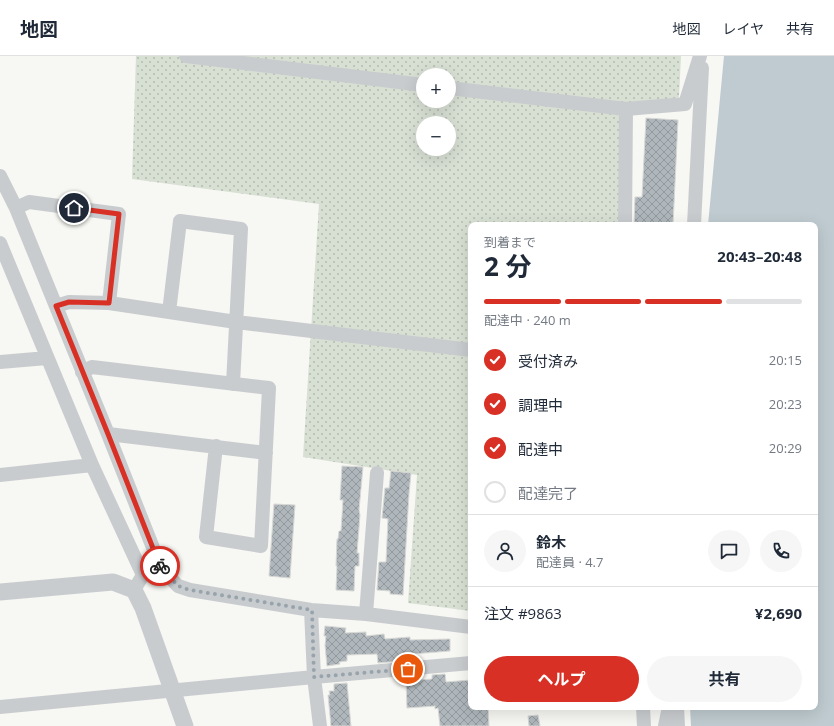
<!DOCTYPE html>
<html lang="ja">
<head>
<meta charset="utf-8">
<style>
	body { margin:0; font-family:"Open Sans","Noto Sans JP",sans-serif; background:#f6f6f7; color:#1f2937; height:100vh; display:flex; flex-direction:column; font-size:15px; white-space:nowrap }
	* { box-sizing:border-box; margin:0 }
	p { font-size:13px; color:#747a83 }
	.icon { flex:none; width:22px; height:22px; fill:none; stroke:currentColor; stroke-width:2; stroke-linecap:round; stroke-linejoin:round }
	.map { position:relative; flex:1; overflow:hidden }
	.sheet { position:absolute; left:468px; top:166px; width:350px; height:488px; display:flex; flex-direction:column; background:#fff; border-radius:8px; box-shadow:0 4px 16px #0002 }
	.sheet>* { flex:none }
	.tools { position:absolute; left:416px; top:12px; display:grid; gap:8px }
	.tools a { display:grid; place-items:center; width:40px; height:40px; border-radius:50%; background:#fff; box-shadow:0 4px 16px #0002; font-size:20px }
	.pin { position:absolute; display:grid; place-items:center; width:34px; height:34px; color:#fff; margin:-17px; border:2px solid #fff; border-radius:50%; box-shadow:0 1px 4px #0007 }
	.courier { position:absolute; display:grid; place-items:center; width:40px; height:40px; margin:-20px; border:3px solid #d93025; border-radius:50%; background:#fff; color:#222; box-shadow:0 1px 5px #0007 }
	.head em { font-style:normal; font-weight:700 }
	.head div { display:flex; flex-direction:column-reverse }
	.head { display:flex; align-items:center; justify-content:space-between; height:68px; padding:0 16px }
	h1 { font-size:26px; font-weight:700; line-height:30px }
	.bar { display:grid; grid-template-columns:repeat(4,1fr); gap:6px 4px; align-content:center; height:48px; padding:0 16px }
	.bar i { height:5px; border-radius:3px; background:#e0e1e3 }
	.bar .selected { background:#d93025 }
	.bar p { grid-column:span 4 }
	.line { display:flex; align-items:center; gap:10px; padding:0 16px; border-top:1px solid #e0e1e3 }
	.line div { flex:1 }
	.round { display:grid; place-items:center; flex:none; width:42px; height:42px; border-radius:21px; background:#f6f6f7 }
	ol { padding:0 16px; list-style:none }
	li { display:flex; align-items:center; gap:12px; height:44px }
	li p { margin-inline-start:auto }
	li .icon { padding:4px; border-radius:50%; background:#d93025; color:#fff; stroke-width:4 }
	li:last-child { color:#747a83 }
	li i { width:22px; height:22px; border:2px solid #e0e1e3; border-radius:50% }
	.cta { display:flex; gap:8px; margin-top:auto; padding:8px 16px }
	.cta a { flex:1; height:46px; border-radius:24px; background:#d93025; color:#fff; font-size:16px; font-weight:700; line-height:46px; text-align:center }
	.cta a+a { background:#f6f6f7; color:#1f2937 }
	header { display:flex; align-items:center; gap:24px; box-sizing:border-box; height:56px; padding:0 20px; background:#fff; border-bottom:1px solid #e0e1e3 }
	header strong { font-size:19px }
	nav { display:flex; gap:22px; margin-inline-start:auto; font-size:14px }
	.map>svg:first-child { display:block }
</style>
</head>
<body>
<header>
<strong>地図</strong>
<nav><a>地図</a><a>レイヤ</a><a>共有</a></nav>
</header>
<div class="map">
<svg width="834" height="670" viewBox="0 0 834 670">
	<defs>
		<pattern id="garden-dots" width="8" height="8" patternUnits="userSpaceOnUse"><rect width="8" height="8" fill="#d8dfd3"/><path d="M2 2h.1M6 6h.1" fill="none" stroke="#b3bab1" stroke-width="1.8" stroke-linecap="round"/></pattern>
		<pattern id="building-cross-hatch" width="8" height="8" patternUnits="userSpaceOnUse"><rect width="8" height="8" fill="#afb7bc"/><path d="M0 0l8 8M0 8l8-8" fill="none" stroke="#929a9e"/></pattern>
	</defs>
	<rect width="100%" height="100%" fill="#f7f7f3"/>
	<path fill="url(#garden-dots)" fill-rule="evenodd" d="M 136,0 L 681,0 L 679,41 L 654,48 L 625,50 L 619,169 L 471,169 L 471,555 L 408,547 L 417,419 L 303,401 L 319,148 L 132,123 ZM 423,19 L 449,19 L 449,45 L 423,45 ZM 423,67 L 449,67 L 449,93 L 423,93 Z"/>
	<path fill="#bfcbd0" d="M 724,0 L 834,0 L 834,670 L 691,670 L 690,651 L 815,651 L 815,169 L 708,169 Z"/>
	<path fill="url(#building-cross-hatch)" stroke="#d8d8d5" d="M 646,62 L 678,64 L 673,169 L 634,169 L 635,141 L 642,141 Z
		M 342,410 L 363,411 L 359,454 L 360,459 L 357,497 L 359,497 L 359,510 L 355,510 L 354,535 L 336,534 L 337,510 L 336,510 L 337,483 L 338,483 L 339,475 L 341,475 L 343,444 L 340,444 Z
		M 391,415 L 411,417 L 409,438 L 403,539 L 390,538 L 390,535 L 377,534 L 379,506 L 386,506 L 388,463 L 382,462 L 385,432 L 389,432 Z
		M 274,448 L 295,449 L 290,522 L 269,520 Z
		M 325,570 L 346,572 L 345,577 L 366,576 L 366,580 L 384,578 L 385,583 L 410,581 L 410,584 L 450,583 L 450,595 L 400,599 L 400,605 L 378,607 L 377,598 L 347,599 L 347,605 L 339,606 L 340,608 L 327,610 L 325,589 L 326,580 L 324,580 Z
		M 445,618 L 446,626 L 471,624 L 471,651 L 488,651 L 489,670 L 440,670 L 438,652 L 435,653 L 435,650 L 407,652 L 406,625 L 432,623 L 432,619 Z
		M 347,627 L 351,670 L 331,670 L 328,639 L 330,639 L 329,635 L 334,635 L 334,628 Z
		M 538,659 L 540,670 L 529,670 L 528,660 Z"/>
	<g fill="none" stroke-linecap="round" stroke-linejoin="round">
		<path stroke="#c9cccf" stroke-width="14" d="M 186,0 L 423,29
			M 449,32 L 626,53 L 685,48 L 700,0
			M 0,120 L 16,152 L 108,378 L 161,512 L 178,530 L 190,534 L 311,554 L 366,558 L 471,571
			M 16,152 L 29,146 L 119,158 L 109,247
			M 625,169 L 626,53
			M 694,169 L 702,12
			M 0,187 L 92,409 L 143,519 L 134,534
			M 56,250 L 69,246 L 109,247 L 236,266 L 471,294
			M 169,256 L 180,165 L 241,173 L 233,328
			M 0,306 L 47,302
			M 82,316 L 92,311 L 269,332 L 261,490 L 206,481 L 216,390
			M 108,378 L 266,397
			M 0,419 L 92,409
			M 311,554 L 314,621 L 320,670
			M 366,558 L 377,417
			M 0,651 L 314,621 L 471,607
			M 643,651 L 644,670
			M 677,651 L 678,670
			M 665,670 L 669,651"/>
		<path stroke="#c9cccf" stroke-width="17" d="M 0,536 L 113,526 L 134,534 L 143,552 L 185,670"/>
	</g>
	<g fill="none" stroke-linecap="round" stroke-linejoin="round">
		<path stroke="#97a4ac" stroke-width="4" stroke-dasharray="0 7.2" d="M 160,510 L 178,530 L 190,534 L 312,554 L 314,621 L 408,613"/>
		<path stroke="#d93025" stroke-width="5" d="M 74,152 L 119,158 L 109,247 L 69,246 L 56,250 L 108,378 L 160,510"/>
	</g>
</svg>
<div class="tools">
<a>+</a>
<a>−</a>
</div>
<div class="pin" style="left:408px;top:613px;background:#ea580c"><svg class="icon" aria-label="bag" viewBox="0 0 24 24"><path d="M5 8h14l-1 12H6zM9 8a3 3 0 0 1 6 0"/></svg></div>
<div class="pin" style="left:74px;top:152px;background:#1f2937"><svg class="icon" aria-label="home" viewBox="0 0 24 24"><path d="M3 11l9-7 9 7M6 9v11h12V9"/></svg></div>
<div class="courier" style="left:160px;top:510px"><svg class="icon" aria-label="bike" viewBox="0 0 24 24"><circle cx="6" cy="16" r="4"/><circle cx="18" cy="16" r="4"/><path d="M6 16l4-8h5l3 8M10 8l3 8H6M13 5h3"/></svg></div>
<section class="sheet">
<div class="head"><div><h1>2 分</h1><p>到着まで</p></div><em>20:43–20:48</em></div>
<div class="bar"><i class="selected"></i><i class="selected"></i><i class="selected"></i><i></i><p>配達中 · 240 m</p></div>
<ol>
<li><svg class="icon" aria-label="check" viewBox="0 0 24 24"><path d="M5 12l5 5 9-10"/></svg>受付済み<p>20:15</p></li>
<li><svg class="icon" aria-label="check" viewBox="0 0 24 24"><path d="M5 12l5 5 9-10"/></svg>調理中<p>20:23</p></li>
<li><svg class="icon" aria-label="check" viewBox="0 0 24 24"><path d="M5 12l5 5 9-10"/></svg>配達中<p>20:29</p></li>
<li><i></i>配達完了</li>
</ol>
<div class="line" style="height:72px"><a class="round"><svg class="icon" aria-label="person" viewBox="0 0 24 24"><circle cx="12" cy="8" r="4"/><path d="M4 21q1-7 8-7t8 7"/></svg></a><div><b>鈴木</b><p>配達員 · 4.7</p></div><a class="round"><svg class="icon" aria-label="chat" viewBox="0 0 24 24"><path d="M4 5h16v11H9l-5 4z"/></svg></a><a class="round"><svg class="icon" aria-label="phone" viewBox="0 0 24 24"><path d="M5 4h4l2 5-3 2q2 4 5 5l2-3 5 2v4C11 20 4 13 5 4z"/></svg></a></div>
<div class="line" style="height:52px"><div>注文 #9863</div><b>¥2,690</b></div>
<div class="cta"><a>ヘルプ</a><a>共有</a></div>
</section>
</div>
</body>
</html>
